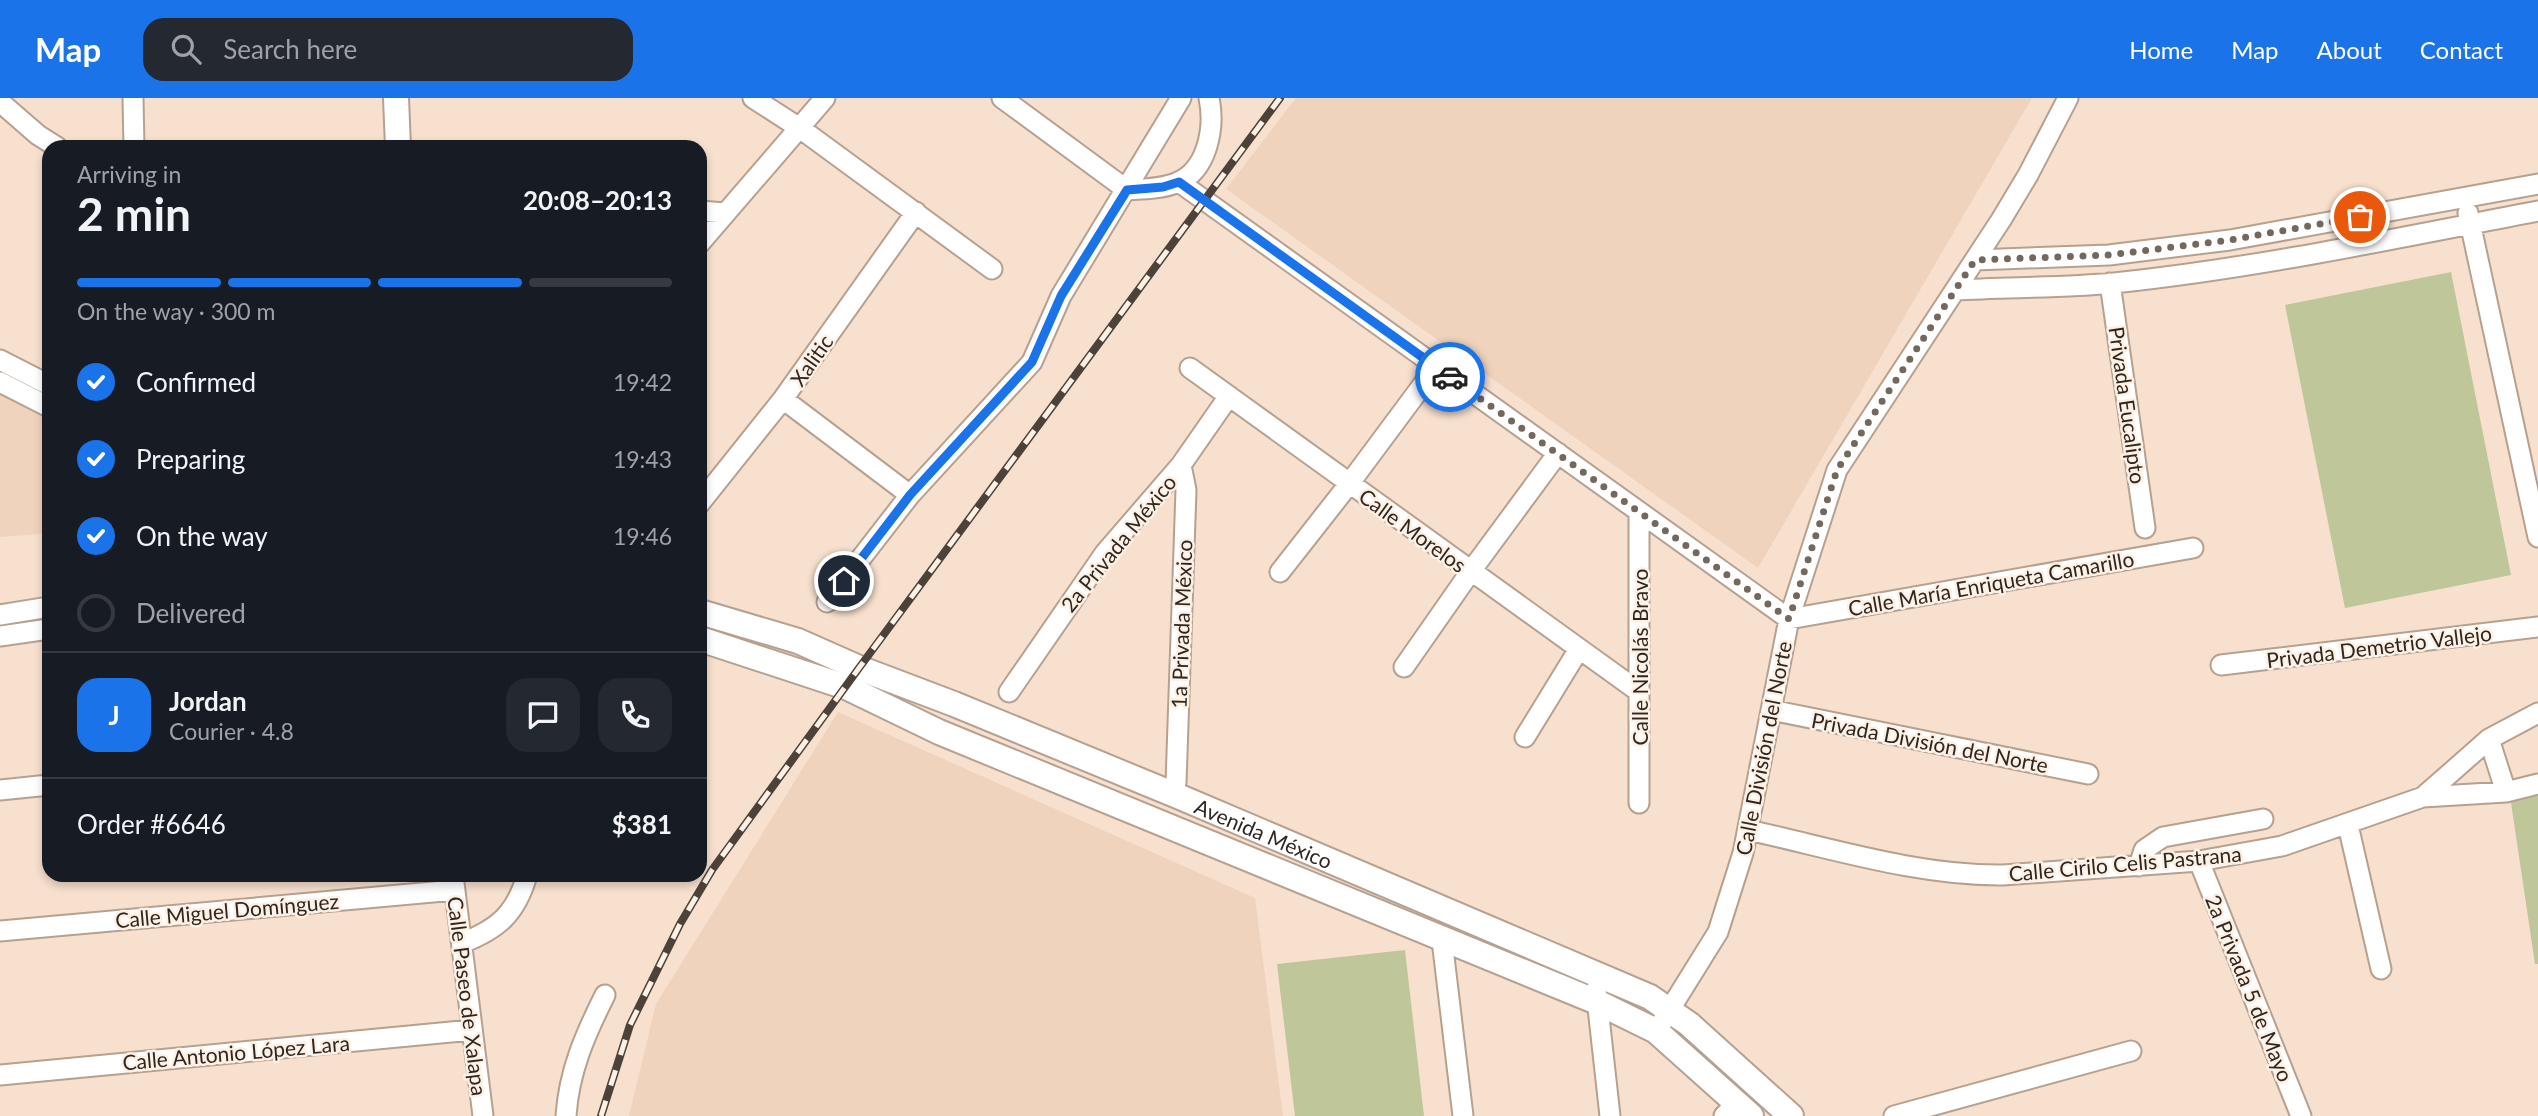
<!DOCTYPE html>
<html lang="en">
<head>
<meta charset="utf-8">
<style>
	body { margin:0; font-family:Lato,sans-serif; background:#242831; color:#f1f3f6; height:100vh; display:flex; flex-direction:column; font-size:26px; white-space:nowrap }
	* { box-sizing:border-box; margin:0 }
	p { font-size:23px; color:#9ea1a6 }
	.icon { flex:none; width:38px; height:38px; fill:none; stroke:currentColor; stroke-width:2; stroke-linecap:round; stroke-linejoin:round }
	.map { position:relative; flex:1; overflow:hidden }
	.side { position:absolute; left:42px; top:42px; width:665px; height:742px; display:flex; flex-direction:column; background:#171b24; border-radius:21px; box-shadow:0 4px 10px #0003 }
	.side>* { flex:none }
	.pin { position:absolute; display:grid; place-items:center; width:60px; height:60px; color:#fff; margin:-30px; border:4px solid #fff; border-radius:50%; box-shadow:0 2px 7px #0007 }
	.courier { position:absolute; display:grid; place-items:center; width:70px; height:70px; margin:-35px; border:5px solid #1a73e8; border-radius:50%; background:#fff; color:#222; box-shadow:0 2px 9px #0007 }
	.summary em { font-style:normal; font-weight:700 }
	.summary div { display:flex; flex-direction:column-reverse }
	.summary { display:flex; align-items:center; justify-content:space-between; height:119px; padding:0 35px }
	h1 { font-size:46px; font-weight:700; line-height:52px }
	.bar { display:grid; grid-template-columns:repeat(4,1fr); gap:10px 7px; align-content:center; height:84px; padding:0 35px }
	.bar i { height:9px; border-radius:5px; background:#363941 }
	.bar .selected { background:#1a73e8 }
	.bar p { grid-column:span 4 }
	.line { display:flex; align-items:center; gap:18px; padding:0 35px; border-top:2px solid #363941 }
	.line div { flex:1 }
	.round { display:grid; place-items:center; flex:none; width:74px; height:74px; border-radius:21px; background:#242831 }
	ol { padding:0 35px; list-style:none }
	li { display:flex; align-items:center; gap:21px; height:77px }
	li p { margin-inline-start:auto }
	li .icon { padding:7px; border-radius:50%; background:#1a73e8; color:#fff; stroke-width:4 }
	li:last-child { color:#9ea1a6 }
	li i { width:38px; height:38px; border:4px solid #363941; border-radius:50% }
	header { display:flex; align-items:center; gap:42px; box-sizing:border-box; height:98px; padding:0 35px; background:#1a73e8; color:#fff }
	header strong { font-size:33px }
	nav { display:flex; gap:38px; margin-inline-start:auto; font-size:24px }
	.search { width:490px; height:63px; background:#242831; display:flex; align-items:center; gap:18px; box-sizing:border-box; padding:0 24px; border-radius:21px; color:#9ea1a6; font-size:26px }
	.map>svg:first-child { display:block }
</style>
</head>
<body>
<header>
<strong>Map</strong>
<div class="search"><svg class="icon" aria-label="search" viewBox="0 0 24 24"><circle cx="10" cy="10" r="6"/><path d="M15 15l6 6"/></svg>Search here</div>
<nav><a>Home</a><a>Map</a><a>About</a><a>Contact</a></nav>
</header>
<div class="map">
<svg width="2538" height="1018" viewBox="0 0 2538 1018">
	<rect width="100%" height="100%" fill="#f7e0ce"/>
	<path fill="#f0d3bc" d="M 1296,0 L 2032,0 L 1758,470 L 1226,91 Z
		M 0,291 L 49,316 L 49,435 L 0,439 Z
		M 838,614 L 1255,800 L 1283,1018 L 629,1018 L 656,906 Z"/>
	<path fill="#bfc699" d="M 2451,174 L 2511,477 L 2345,510 L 2285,207 Z
		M 2538,694 L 2538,866 L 2535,866 L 2510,698 Z
		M 1405,852 L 1424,1018 L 1295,1018 L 1277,866 Z"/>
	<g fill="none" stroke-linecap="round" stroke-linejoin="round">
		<defs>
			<path id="minor" d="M 133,0 L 134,49
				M 753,0 L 801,31 L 992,171
				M 1002,0 L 1127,92 C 1143,91 1161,91 1176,85 C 1208,73 1215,29 1209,0
				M 0,4 L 38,37 L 57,49
				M 1179,84 L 1789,521 L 2193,450
				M 700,113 L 725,115
				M 2468,115 L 2538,439
				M 700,145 L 825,0
				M 1975,162 L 2109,157 L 2230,142 L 2538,86
				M 2110,185 L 2145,430
				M 1955,192 C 2008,189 2062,190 2114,185 C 2257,170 2397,140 2538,113
				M 0,262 L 49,287
				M 1190,270 L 1638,593
				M 0,284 L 49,309
				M 783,301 L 910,397
				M 700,405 L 783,301 L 916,114
				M 1639,414 L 1639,705
				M 1280,474 L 1349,386 L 1436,269
				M 827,504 L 910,397 L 1032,264 L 1061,198 L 1181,0
				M 0,517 L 49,509
				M 0,538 L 49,531
				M 2221,567 L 2538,529
				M 1404,569 L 1471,473 L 1558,355
				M 1009,594 L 1105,455 L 1181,367 L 1229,298
				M 1771,612 L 2088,676
				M 1525,639 L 1579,551
				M 2489,641 L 2506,694
				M 1176,685 L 1186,392 L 1181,367
				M 0,692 L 49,687
				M 2423,699 L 2489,641 L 2538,615
				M 2348,727 L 2381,871
				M 1748,732 C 1831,750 1918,778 2003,777 L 2199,763 L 2282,748 L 2423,699 L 2506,694 L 2538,686
				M 2199,763 L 2301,1018
				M 2139,768 L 2144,752 L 2163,739 L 2263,721
				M 453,777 L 483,1018
				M 0,833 L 455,792
				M 1442,842 L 1463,1018
				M 462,845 C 498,831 516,816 527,777
				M 1596,892 L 1610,1018
				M 1662,924 L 1718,834 L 1743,755 L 1789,521 L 1837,372 L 2001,122 L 2028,77 L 2068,0
				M 0,977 L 472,932
				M 566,1018 C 569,973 585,937 605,897
				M 1724,1018 L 1737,1005
				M 1894,1018 L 2131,953"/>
			<g id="major">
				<path d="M 396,0 L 398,49"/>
				<path id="s1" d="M 700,514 L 798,543 L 859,570 L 954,606 L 1180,699 L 1650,899 L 1689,926 L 1791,1018"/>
				<path d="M 700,541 L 846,589 L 939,634 L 1597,904 L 1656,933 L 1751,1018"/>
			</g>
		</defs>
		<use href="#minor" stroke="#b6a08f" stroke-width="23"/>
		<use href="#major" stroke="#b6a08f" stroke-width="28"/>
		<use href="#minor" stroke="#fff" stroke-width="19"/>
		<use href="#major" stroke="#fff" stroke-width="24"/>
		<defs>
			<path id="rail" d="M 601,1018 L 630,927 L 680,826 L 712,772 L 859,570 L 1280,0"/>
		</defs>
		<use href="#rail" stroke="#4c4239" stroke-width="8"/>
		<use href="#rail" stroke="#fdf0e4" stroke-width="5" stroke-dasharray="16" stroke-linecap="butt"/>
	</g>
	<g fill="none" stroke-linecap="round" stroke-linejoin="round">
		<path stroke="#74675c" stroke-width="7" stroke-dasharray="0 12.6" d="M 1450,279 L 1789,521 L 1837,372 L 1975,162 L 2109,157 L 2230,142 L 2360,119"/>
		<path stroke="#1a73e8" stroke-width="9" d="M 844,483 L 910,397 L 1032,264 L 1061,198 L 1127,92 L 1163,89 L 1179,84 L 1450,279"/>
	</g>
	<g text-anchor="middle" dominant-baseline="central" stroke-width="5" stroke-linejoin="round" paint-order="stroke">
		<g font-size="21" fill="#2e261f" stroke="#fdf0e4">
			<text transform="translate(811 262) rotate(-55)">Xalitic</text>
			<text transform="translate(2128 307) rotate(82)">Privada Eucalipto</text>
			<text transform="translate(1413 432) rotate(36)">Calle Morelos</text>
			<text transform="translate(1118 445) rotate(-51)">2a Privada México</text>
			<text transform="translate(1991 485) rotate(-10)">Calle María Enriqueta Camarillo</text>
			<text transform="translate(1181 526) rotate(-88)">1a Privada México</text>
			<text transform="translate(2379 548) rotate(-7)">Privada Demetrio Vallejo</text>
			<text transform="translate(1639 559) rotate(-90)">Calle Nicolás Bravo</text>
			<text transform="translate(1930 644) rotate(11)">Privada División del Norte</text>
			<text transform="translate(1763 650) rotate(-79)">Calle División del Norte</text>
			<text stroke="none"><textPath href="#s1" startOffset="606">Avenida México</textPath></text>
			<text transform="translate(2125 765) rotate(-5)">Calle Cirilo Celis Pastrana</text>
			<text transform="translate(227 812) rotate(-5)">Calle Miguel Domínguez</text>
			<text transform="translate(2250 890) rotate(68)">2a Privada 5 de Mayo</text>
			<text transform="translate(468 898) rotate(83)">Calle Paseo de Xalapa</text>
			<text transform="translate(236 954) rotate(-5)">Calle Antonio López Lara</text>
		</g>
	</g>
</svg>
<div class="pin" style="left:2360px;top:119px;background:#ea580c"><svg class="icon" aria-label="bag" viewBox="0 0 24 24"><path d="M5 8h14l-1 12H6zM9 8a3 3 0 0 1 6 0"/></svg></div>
<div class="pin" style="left:844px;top:483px;background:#1f2937"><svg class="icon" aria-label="home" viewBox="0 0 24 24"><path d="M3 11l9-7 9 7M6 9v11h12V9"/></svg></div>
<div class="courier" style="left:1450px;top:279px"><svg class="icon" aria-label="car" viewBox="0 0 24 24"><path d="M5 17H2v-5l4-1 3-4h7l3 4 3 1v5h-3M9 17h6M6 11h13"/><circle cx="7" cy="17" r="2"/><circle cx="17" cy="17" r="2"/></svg></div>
<section class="side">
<div class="summary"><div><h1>2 min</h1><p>Arriving in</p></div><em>20:08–20:13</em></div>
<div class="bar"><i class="selected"></i><i class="selected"></i><i class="selected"></i><i></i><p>On the way · 300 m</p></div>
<ol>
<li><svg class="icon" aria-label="check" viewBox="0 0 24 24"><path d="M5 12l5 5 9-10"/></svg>Confirmed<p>19:42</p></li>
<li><svg class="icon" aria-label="check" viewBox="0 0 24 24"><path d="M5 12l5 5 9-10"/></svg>Preparing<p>19:43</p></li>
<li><svg class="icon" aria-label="check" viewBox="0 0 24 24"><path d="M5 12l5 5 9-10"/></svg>On the way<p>19:46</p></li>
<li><i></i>Delivered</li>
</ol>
<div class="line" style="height:126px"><b class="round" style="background:#1a73e8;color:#fff">J</b><div><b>Jordan</b><p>Courier · 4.8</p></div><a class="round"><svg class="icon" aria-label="chat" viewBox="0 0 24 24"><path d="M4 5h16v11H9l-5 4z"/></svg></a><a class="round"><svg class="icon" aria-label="phone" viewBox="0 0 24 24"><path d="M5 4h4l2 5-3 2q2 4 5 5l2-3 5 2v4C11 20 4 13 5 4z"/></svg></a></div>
<div class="line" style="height:91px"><div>Order #6646</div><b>$381</b></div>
</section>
</div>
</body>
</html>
